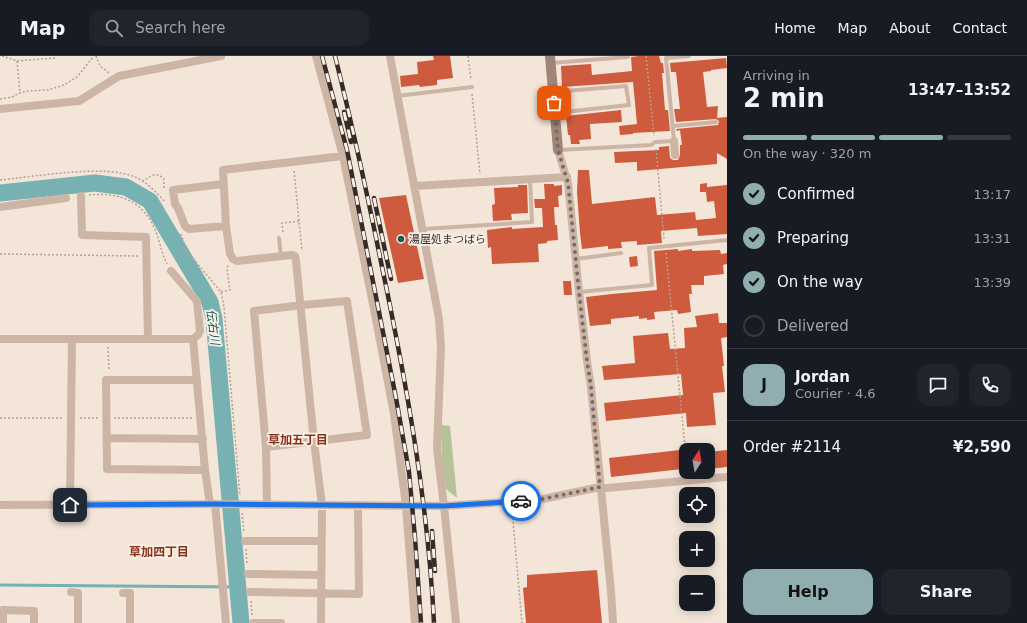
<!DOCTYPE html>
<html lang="en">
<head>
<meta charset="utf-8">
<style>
	body { margin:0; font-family:"DejaVu Sans","Noto Sans JP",sans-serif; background:#20242c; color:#f1f3f6; height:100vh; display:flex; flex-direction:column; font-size:15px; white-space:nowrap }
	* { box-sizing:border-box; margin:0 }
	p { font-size:13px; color:#9ea1a6 }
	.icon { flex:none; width:22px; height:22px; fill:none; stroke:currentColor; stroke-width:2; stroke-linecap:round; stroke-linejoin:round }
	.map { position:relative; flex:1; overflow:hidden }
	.drawer { display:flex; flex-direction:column; background:#171b24; width:300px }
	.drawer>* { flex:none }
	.needle { width:26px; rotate:11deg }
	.tools { position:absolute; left:679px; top:387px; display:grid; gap:8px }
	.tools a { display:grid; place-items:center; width:36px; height:36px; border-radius:8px; background:#171b24; box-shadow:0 2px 10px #0003; font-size:20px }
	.pin { position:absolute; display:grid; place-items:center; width:34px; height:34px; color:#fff; margin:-17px; border-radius:8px; box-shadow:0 2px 6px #0006 }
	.courier { position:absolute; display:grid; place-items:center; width:40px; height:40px; margin:-20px; border:3px solid #1a73e8; border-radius:50%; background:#fff; color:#222; box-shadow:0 1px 5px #0007 }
	.head em { font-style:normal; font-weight:800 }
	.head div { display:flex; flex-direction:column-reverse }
	.head { display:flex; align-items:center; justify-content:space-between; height:68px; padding:0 16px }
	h1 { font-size:26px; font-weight:800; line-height:30px }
	.bar { display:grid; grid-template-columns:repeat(4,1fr); gap:6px 4px; align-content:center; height:48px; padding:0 16px }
	.bar i { height:5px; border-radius:3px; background:#363941 }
	.bar .current { background:#90aeb0 }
	.bar p { grid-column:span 4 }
	.line { display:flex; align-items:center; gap:10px; padding:0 16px; border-top:1px solid #363941 }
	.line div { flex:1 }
	.round { display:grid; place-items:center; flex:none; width:42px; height:42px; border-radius:12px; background:#20242c }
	ol { padding:0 16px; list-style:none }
	li { display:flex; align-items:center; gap:12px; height:44px }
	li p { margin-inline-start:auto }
	li .icon { padding:4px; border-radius:50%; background:#90aeb0; color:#111; stroke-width:4 }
	li:last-child { color:#9ea1a6 }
	li i { width:22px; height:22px; border:2px solid #363941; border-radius:50% }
	.cta { display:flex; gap:8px; margin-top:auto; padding:8px 16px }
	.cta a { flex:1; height:46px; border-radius:12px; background:#90aeb0; color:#111; font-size:16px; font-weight:800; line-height:46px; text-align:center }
	.cta a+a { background:#20242c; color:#f1f3f6 }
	header { display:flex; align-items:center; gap:24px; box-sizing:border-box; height:56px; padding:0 20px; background:#171b24; border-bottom:1px solid #363941 }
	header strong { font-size:19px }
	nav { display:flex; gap:22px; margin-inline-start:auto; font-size:14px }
	.search { width:280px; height:36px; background:#20242c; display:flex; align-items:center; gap:10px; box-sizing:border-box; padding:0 14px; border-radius:12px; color:#9ea1a6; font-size:15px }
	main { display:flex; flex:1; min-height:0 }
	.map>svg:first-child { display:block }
</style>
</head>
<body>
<header>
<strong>Map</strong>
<div class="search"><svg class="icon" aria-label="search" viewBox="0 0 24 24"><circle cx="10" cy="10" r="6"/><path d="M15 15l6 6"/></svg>Search here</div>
<nav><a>Home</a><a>Map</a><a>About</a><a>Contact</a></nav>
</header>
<main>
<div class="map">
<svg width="727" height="567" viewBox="0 0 727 567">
	<rect width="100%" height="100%" fill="#f3e6d9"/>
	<path fill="#b6c398" d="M 442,369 L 450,370 L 457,442 L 446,433 L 442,406 L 441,376 L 442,374 Z"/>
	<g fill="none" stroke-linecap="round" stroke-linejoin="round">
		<path stroke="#77b1b2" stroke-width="3" d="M 0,529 L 238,531"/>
		<path stroke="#77b1b2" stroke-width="17" d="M 0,137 L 95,127 L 126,131 L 150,145 L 210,246 L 214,263 L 241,567"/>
	</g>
	<path fill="#ce5b3d" d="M 433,0 L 450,0 L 453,22 L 437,24 L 437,29 L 420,31 L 419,29 L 401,31 L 400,20 L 418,18 L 417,6 L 434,4 Z
		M 639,0 L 659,0 L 661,7 L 663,7 L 664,17 L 662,17 L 665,54 L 668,54 L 670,75 L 633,77 L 633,78 L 620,79 L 619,70 L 637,68 L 633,26 L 562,31 L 561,10 L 591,8 L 592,19 L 632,15 L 631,1 Z
		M 726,2 L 727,12 L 711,14 L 711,15 L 703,16 L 707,51 L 718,50 L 717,62 L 727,61 L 727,103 L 717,97 L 717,108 L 637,115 L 637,106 L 615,107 L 614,96 L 659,94 L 659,91 L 669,90 L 670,102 L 673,104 L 678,104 L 680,99 L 680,89 L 682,89 L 680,74 L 677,75 L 676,73 L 718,69 L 719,65 L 716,63 L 676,66 L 674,53 L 680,53 L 676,16 L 671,16 L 670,7 Z
		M 621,54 L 622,66 L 590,68 L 591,83 L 579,84 L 580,88 L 571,88 L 570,79 L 568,79 L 566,60 Z
		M 578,114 L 589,114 L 592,148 L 655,141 L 657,159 L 695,156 L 696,164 L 716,162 L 714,145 L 707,146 L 706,136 L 700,136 L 700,128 L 707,127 L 707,131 L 727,129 L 727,178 L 698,180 L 697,172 L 661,175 L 662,187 L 637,189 L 637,185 L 621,186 L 622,192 L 608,193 L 608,190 L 582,193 L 580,177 L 577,136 Z
		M 544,128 L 554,128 L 554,130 L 562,129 L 562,139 L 558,140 L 559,151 L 554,151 L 555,169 L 557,169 L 558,184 L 547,185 L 547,187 L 538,188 L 539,206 L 492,208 L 491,191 L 488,192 L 487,174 L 512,171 L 512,173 L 543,171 L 542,152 L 535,152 L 534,143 L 545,143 Z
		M 518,129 L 527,129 L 528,157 L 511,158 L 512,164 L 493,165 L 492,149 L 495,148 L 494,132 L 518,131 Z
		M 406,139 L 424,223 L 398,227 L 379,142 Z
		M 678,193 L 678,195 L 692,193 L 692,195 L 720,194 L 721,198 L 727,197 L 727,208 L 723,209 L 724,218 L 704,220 L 704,229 L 691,229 L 692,238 L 689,238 L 691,256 L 678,258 L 677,254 L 654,256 L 655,263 L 647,264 L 647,262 L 639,263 L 639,260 L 611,263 L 611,268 L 590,270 L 586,241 L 612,238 L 657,234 L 654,195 Z
		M 637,200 L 638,210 L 630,211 L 629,201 Z
		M 563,225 L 571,225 L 572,239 L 564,239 Z
		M 718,257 L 719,267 L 727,267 L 727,281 L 721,282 L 724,310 L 722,310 L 725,336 L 713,337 L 716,369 L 687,371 L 686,357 L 606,365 L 604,347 L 683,339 L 681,318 L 604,324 L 602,310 L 635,307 L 633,280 L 668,277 L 670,293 L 685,292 L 684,272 L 697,271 L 695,260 Z
		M 680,394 L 682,413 L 611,421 L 609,402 Z
		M 727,394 L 727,411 L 708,413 L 708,396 Z
		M 597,514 L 602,567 L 526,567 L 523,532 L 527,531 L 527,519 Z"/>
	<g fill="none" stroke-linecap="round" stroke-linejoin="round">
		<path stroke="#b89f8f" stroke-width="1.5" stroke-dasharray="2 2" stroke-linecap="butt" d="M 2,0 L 17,5 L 55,2
			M 96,0 L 100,10 L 109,17
			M 468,0 L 471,24
			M 646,0 L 654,80
			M 17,5 L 20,37
			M 472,38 L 480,118
			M 0,43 L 12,41 L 20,37 L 27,35 L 48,34 L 64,29 L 77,21 L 94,0
			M 656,93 L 664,183
			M 294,115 L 302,195
			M 0,124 C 35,121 107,107 137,122 C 148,127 157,137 165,146
			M 142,125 L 153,119 L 159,119 L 164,123 L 164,132
			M 89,139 C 120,136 144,145 156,176 C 160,187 162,198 167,208
			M 283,176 L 282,167 L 299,165
			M 181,178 L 186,194 L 221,236 L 224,251 L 240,440
			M 666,197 L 686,401
			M 0,198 L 138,200
			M 221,236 L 230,234 L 227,213 L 228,209
			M 108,291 L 109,315
			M 0,362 L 62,362
			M 80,362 L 98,362
			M 114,362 L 192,362
			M 512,454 L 522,567
			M 242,457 L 244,476
			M 246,493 L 247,509
			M 251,545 L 252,559"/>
		<path stroke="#ccb5a5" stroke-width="4" d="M 551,7 L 628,1
			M 553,36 L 626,30 L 629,49 L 555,57
			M 397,40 L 472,31
			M 673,70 L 716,66
			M 559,94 L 651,89 L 655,86 L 674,85 L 666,2 L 689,0
			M 423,173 L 532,166 L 530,123
			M 279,182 L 281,200
			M 576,203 L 621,197
			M 579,236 L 652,229 L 649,192 L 727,184"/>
		<path stroke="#ccb5a5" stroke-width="8" d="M 316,0 L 343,100 L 374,253 L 394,358 L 406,450 L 415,567
			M 390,0 L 439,263 L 441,291 L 437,393 L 444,450 L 456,567
			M 0,53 L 79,45 L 119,20 L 221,0
			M 674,85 L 675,99
			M 558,94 L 568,127 L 579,236 L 587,305 L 591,331 L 611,535 L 613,567
			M 223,128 L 173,134 L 175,148 L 178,152 L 185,170 L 189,173 L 226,170
			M 415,130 L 567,121
			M 81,140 L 82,179 L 146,181 L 148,283
			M 0,151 L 66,142
			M 171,215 L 197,245 L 200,275 L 198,279 L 193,283
			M 0,283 L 193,283 L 205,414 L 210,448
			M 197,324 L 106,324 L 107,413 L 205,414
			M 107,382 L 203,383
			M 266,391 L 367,379 L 347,245 L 302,249 L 254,255 L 266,391 L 267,449
			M 215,448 L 226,567
			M 0,449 L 210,448 L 444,450 L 538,444 L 600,431 L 607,432 L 727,421
			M 70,449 L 72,283
			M 245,485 L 321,485
			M 248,518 L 321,519
			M 71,536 L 78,537 L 78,567
			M 250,536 L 359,538 L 358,449
			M 123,537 L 130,537 L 130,567
			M 3,567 L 3,554 L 34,555 L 34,567
			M 253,567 L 281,567
			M 321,567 L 322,449 L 314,386 L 296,205 L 295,200 L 291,199 L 237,205 L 233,203 L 230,198 L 226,170 L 223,114 L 343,100"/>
		<path stroke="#a08476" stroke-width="10" d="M 550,0 L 558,94"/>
		<defs>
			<path id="rail" d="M 322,0 L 347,94 L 396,342 L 409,416 L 415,482 L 421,567
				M 335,0 C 352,68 367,137 381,206 C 406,325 428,445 434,567
				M 344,56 L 351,86
				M 374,142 L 391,223
				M 432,475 L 435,515"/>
		</defs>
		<use href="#rail" stroke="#372b27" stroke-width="4.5"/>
		<use href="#rail" stroke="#faf0e6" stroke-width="3" stroke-dasharray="9" stroke-linecap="butt"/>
	</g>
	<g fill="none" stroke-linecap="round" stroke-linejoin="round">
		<path stroke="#796c65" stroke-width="4" stroke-dasharray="0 7.2" d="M 521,445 L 538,444 L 600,431 L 591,331 L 587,305 L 579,236 L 568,127 L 558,94 L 554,47"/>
		<path stroke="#1a73e8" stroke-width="5" d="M 70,449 L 210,448 L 444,450 L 521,445"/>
	</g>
	<circle fill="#19595b" stroke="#faf0e6" stroke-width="1.5" cx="401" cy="183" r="4"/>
	<g text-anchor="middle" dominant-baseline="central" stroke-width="3.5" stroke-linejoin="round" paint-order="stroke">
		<g font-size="11" fill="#372b27" stroke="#faf0e6" text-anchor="start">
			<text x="409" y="183">湯屋処まつばら</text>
		</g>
		<g font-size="12" font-style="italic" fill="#19595b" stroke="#faf0e6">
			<text transform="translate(213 271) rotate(82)">伝右川</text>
		</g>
		<g font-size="12" font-weight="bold" fill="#8b311a" stroke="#faf0e6">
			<text x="298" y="384">草加五丁目</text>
			<text x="159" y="496">草加四丁目</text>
		</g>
	</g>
</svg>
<div class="tools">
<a><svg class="needle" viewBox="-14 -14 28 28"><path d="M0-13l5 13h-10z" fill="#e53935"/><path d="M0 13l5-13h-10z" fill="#9ea1a6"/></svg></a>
<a><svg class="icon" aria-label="locate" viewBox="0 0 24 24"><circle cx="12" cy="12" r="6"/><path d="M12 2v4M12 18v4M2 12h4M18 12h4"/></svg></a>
<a>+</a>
<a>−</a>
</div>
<div class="pin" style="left:554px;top:47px;background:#ea580c"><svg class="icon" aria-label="bag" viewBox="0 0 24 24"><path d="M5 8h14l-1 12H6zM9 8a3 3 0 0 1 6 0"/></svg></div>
<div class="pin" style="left:70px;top:449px;background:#1f2937"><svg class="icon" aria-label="home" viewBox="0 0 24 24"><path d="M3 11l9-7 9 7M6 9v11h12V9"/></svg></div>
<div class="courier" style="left:521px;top:445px"><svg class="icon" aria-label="car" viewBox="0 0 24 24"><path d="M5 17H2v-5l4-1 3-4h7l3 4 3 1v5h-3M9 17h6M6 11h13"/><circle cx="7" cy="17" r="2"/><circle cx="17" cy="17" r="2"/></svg></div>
</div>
<section class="drawer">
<div class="head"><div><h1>2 min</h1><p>Arriving in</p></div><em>13:47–13:52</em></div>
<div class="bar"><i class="current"></i><i class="current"></i><i class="current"></i><i></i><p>On the way · 320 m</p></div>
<ol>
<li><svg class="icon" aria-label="check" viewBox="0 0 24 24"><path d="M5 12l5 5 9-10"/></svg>Confirmed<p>13:17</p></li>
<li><svg class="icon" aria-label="check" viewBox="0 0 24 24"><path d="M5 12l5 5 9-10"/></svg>Preparing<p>13:31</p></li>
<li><svg class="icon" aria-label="check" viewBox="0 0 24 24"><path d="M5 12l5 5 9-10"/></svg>On the way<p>13:39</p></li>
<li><i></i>Delivered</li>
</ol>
<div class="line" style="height:72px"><b class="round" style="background:#90aeb0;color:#111">J</b><div><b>Jordan</b><p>Courier · 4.6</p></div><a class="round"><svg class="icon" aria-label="chat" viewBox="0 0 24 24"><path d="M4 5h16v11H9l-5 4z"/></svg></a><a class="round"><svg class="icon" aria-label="phone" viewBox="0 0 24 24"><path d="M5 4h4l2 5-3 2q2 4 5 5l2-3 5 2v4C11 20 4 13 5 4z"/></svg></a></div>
<div class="line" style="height:52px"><div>Order #2114</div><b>¥2,590</b></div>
<div class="cta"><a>Help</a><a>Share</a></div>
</section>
</main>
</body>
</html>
